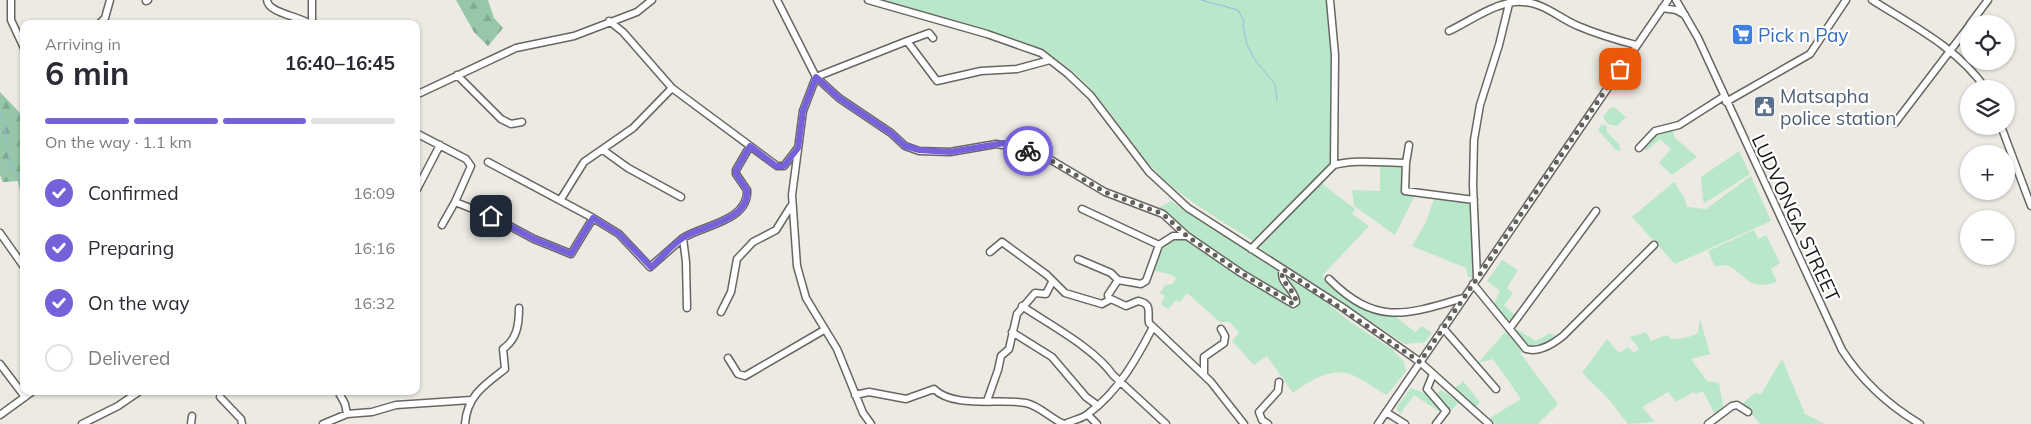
<!DOCTYPE html>
<html lang="en">
<head>
<meta charset="utf-8">
<style>
	body { margin:0; font-family:Mulish,sans-serif; background:#f7f7f7; color:#2b2b33; height:100vh; display:flex; flex-direction:column; font-size:19px; white-space:nowrap }
	* { box-sizing:border-box; margin:0 }
	p { font-size:16px; color:#7c7c81 }
	.icon { flex:none; width:28px; height:28px; fill:none; stroke:currentColor; stroke-width:2; stroke-linecap:round; stroke-linejoin:round }
	.map { position:relative; flex:1; overflow:hidden }
	.details { position:absolute; left:20px; top:20px; width:400px; height:375px; display:flex; flex-direction:column; background:#fff; border-radius:10px; box-shadow:0 1px 4px #0004 }
	.details>* { flex:none }
	.controls { position:absolute; left:1960px; top:15px; display:grid; gap:10px }
	.controls a { display:grid; place-items:center; width:55px; height:55px; border-radius:50%; background:#fff; box-shadow:0 1px 4px #0004; font-size:25px }
	.pin { position:absolute; display:grid; place-items:center; width:42px; height:42px; color:#fff; margin:-21px; border-radius:10px; box-shadow:0 2px 8px #0006 }
	.courier { position:absolute; display:grid; place-items:center; width:50px; height:50px; margin:-25px; border:4px solid #7661db; border-radius:50%; background:#fff; color:#222; box-shadow:0 1px 6px #0007 }
	.overview em { font-style:normal; font-weight:700 }
	.overview div { display:flex; flex-direction:column-reverse }
	.overview { display:flex; align-items:center; justify-content:space-between; height:85px; padding:0 25px }
	h1 { font-size:32px; font-weight:700; line-height:38px }
	.bar { display:grid; grid-template-columns:repeat(4,1fr); gap:8px 5px; align-content:center; height:60px; padding:0 25px }
	.bar i { height:6px; border-radius:4px; background:#e1e1e2 }
	.bar .selected { background:#7661db }
	.bar p { grid-column:span 4 }
	ol { padding:0 25px; list-style:none }
	li { display:flex; align-items:center; gap:15px; height:55px }
	li p { margin-inline-start:auto }
	li .icon { padding:5px; border-radius:50%; background:#7661db; color:#fff; stroke-width:4 }
	li:last-child { color:#7c7c81 }
	li i { width:28px; height:28px; border:2px solid #e1e1e2; border-radius:50% }
	.map>svg:first-child { display:block }
</style>
</head>
<body>
<div class="map">
<svg width="2031" height="424" viewBox="0 0 2031 424">
	<defs>
		<pattern id="forest-firs" width="22" height="20" patternUnits="userSpaceOnUse" patternTransform="scale(1.25)"><rect width="22" height="20" fill="#95c7a8"/><path d="M5 1l3.5 6h-7zM16 11l3.5 6h-7z" fill="#80aa90"/></pattern>
	</defs>
	<rect width="100%" height="100%" fill="#eceae3"/>
	<path fill="#b8e7c9" d="M 879,0 L 1326,0 L 1333,54 L 1332,161 L 1324,171 L 1253,241 C 1218,218 1178,197 1150,165 C 1120,129 1097,87 1058,60 C 1031,42 1000,35 970,26 C 940,18 909,9 879,0 Z
		M 1614,107 L 1626,117 L 1617,126 L 1608,124 L 1603,117 L 1610,108 Z
		M 1602,124 L 1607,126 L 1607,132 L 1619,144 L 1621,151 L 1616,150 L 1598,130 Z
		M 1673,128 L 1674,137 L 1697,157 L 1672,175 L 1659,163 L 1671,149 L 1660,139 L 1646,151 L 1643,146 L 1656,132 Z
		M 1739,151 L 1750,174 L 1705,203 L 1703,201 L 1701,177 Z
		M 1403,165 L 1403,192 L 1415,195 L 1395,235 L 1354,206 L 1352,190 L 1380,191 L 1380,166 Z
		M 1751,176 L 1771,221 L 1675,264 L 1632,217 L 1674,182 L 1684,197 L 1687,207 L 1706,209 Z
		M 1320,182 L 1355,209 L 1352,214 L 1369,226 L 1322,276 L 1375,313 L 1396,317 L 1415,332 L 1422,326 L 1432,333 L 1425,342 L 1405,344 L 1261,249 L 1259,243 Z
		M 1435,196 L 1473,202 L 1475,276 L 1473,279 L 1468,276 L 1466,268 L 1412,246 L 1426,222 Z
		M 1171,201 L 1322,299 L 1349,321 L 1392,349 L 1404,362 L 1406,371 L 1387,395 C 1376,389 1357,375 1346,373 C 1327,369 1307,383 1293,393 L 1267,356 L 1254,365 L 1232,341 L 1239,333 L 1230,322 L 1220,322 L 1187,293 L 1180,302 L 1176,300 L 1168,309 L 1161,304 L 1165,296 L 1160,293 L 1165,285 L 1173,284 L 1176,278 L 1172,275 L 1152,270 C 1160,249 1166,242 1186,232 L 1158,208 Z
		M 1754,230 L 1758,239 L 1766,235 L 1780,263 L 1771,269 L 1777,282 C 1740,295 1741,257 1715,267 L 1708,251 Z
		M 1502,260 L 1518,270 L 1507,288 L 1513,293 L 1504,305 L 1516,316 L 1508,321 L 1494,303 L 1500,291 L 1487,281 Z
		M 1700,319 L 1710,354 L 1691,359 L 1707,381 L 1719,383 L 1723,406 L 1716,416 L 1703,391 L 1696,394 L 1693,392 L 1676,402 L 1668,392 L 1642,407 L 1655,422 L 1628,424 L 1607,397 L 1582,373 L 1607,339 L 1619,353 L 1628,347 L 1634,353 L 1639,349 L 1630,337 L 1646,332 L 1651,341 L 1667,335 L 1671,339 C 1680,339 1690,338 1698,333 Z
		M 1508,329 L 1526,351 L 1520,353 L 1558,404 L 1538,424 L 1494,424 L 1488,419 L 1521,399 L 1493,359 L 1478,363 Z
		M 1514,330 L 1518,330 L 1536,341 L 1550,333 L 1555,336 C 1551,343 1534,349 1526,346 C 1521,343 1517,335 1514,330 Z
		M 1782,359 L 1805,414 L 1825,424 L 1760,424 L 1743,403 L 1755,393 L 1761,394 Z
		M 1463,381 L 1480,402 L 1475,408 L 1454,389 Z
		M 1411,388 L 1431,396 L 1444,409 L 1443,414 L 1414,395 L 1400,414 L 1396,408 Z
		M 1441,390 L 1459,402 L 1451,411 L 1436,397 L 1435,395 Z"/>
	<path fill="url(#forest-firs)" d="M 456,0 L 488,0 L 494,18 L 503,28 L 488,46 L 474,32 Z
		M 0,92 L 19,112 L 24,123 L 24,211 L 18,181 L 3,182 L 0,175 Z"/>
	<g fill="none" stroke-linecap="round" stroke-linejoin="round">
		<path stroke="#92bfe1" stroke-width="1" d="M 1201,0 L 1238,10 L 1244,21 L 1243,25 L 1247,45 L 1255,60 L 1275,84 L 1277,101
			M 0,112 C 12,138 0,165 24,180"/>
		<defs>
			<path id="minor" d="M 11,0 L 11,20 L 24,48
				M 267,0 C 268,13 299,16 310,24
				M 312,0 L 312,24
				M 777,0 L 816,77 L 839,98 L 891,133 L 905,146 L 919,151 L 950,152 L 996,144 L 1016,147 L 1051,160 L 1105,192 L 1163,214 L 1187,236
				M 868,0 L 987,34 L 1041,53 L 1068,74 L 1091,96 L 1149,172 L 1188,208 L 1342,307 L 1420,362 L 1489,424
				M 1330,0 L 1335,55 L 1334,165
				M 1676,0 L 1698,38 L 1842,350 C 1862,381 1888,405 1920,424
				M 1872,0 C 1913,26 1958,48 1986,89
				M 146,1 L 148,0
				M 1662,8 L 1676,10 L 1685,15
				M 609,21 L 623,32 L 672,88 L 777,166 L 784,166 L 797,149
				M 99,24 L 105,18 L 110,0
				M 1970,24 L 1988,0
				M 1449,31 C 1468,22 1493,4 1515,2 C 1543,0 1556,17 1578,26 C 1597,34 1617,40 1636,45
				M 933,38 L 929,33 L 907,41 L 937,81 L 981,71 L 1017,69 L 1050,60
				M 457,75 L 501,119 L 511,124 L 522,122
				M 816,77 L 803,111 L 792,195 L 797,266 L 806,298 L 837,349 L 863,413 L 871,424
				M 816,77 L 907,41
				M 416,95 L 516,48 L 574,36 L 637,12 L 652,0
				M 1726,102 L 1810,54 L 1846,0
				M 1895,123 L 1969,26
				M 2001,126 L 2031,206
				M 416,133 L 466,159 L 471,166 L 455,202 L 442,225
				M 1639,148 L 1655,131 L 1679,125 L 1723,97
				M 603,150 L 628,168 L 681,197
				M 488,162 L 593,218 L 571,254 L 534,239 L 491,216
				M 1406,163 L 1405,191 L 1474,200
				M 416,191 L 440,145
				M 561,199 L 584,162 L 633,128 L 672,88
				M 455,202 L 491,216 L 486,228
				M 1082,209 L 1159,245
				M 593,218 L 619,234 L 650,267 L 683,238
				M 0,233 L 24,267
				M 1251,249 L 1334,165 C 1356,159 1383,163 1406,163 L 1409,145
				M 990,252 L 1002,242 L 1047,275 L 1065,293 L 1102,304 L 1111,299 L 1126,306 L 1138,301 C 1153,304 1147,312 1149,323 L 1211,382 L 1244,424
				M 1078,259 L 1111,273 L 1118,280 L 1141,284 L 1146,281 L 1159,245 L 1173,236 L 1187,236 L 1241,273 L 1293,304 L 1296,302 C 1295,288 1278,283 1283,269
				M 1477,277 L 1473,185 L 1474,140 L 1480,105 L 1499,45 L 1509,4
				M 1329,279 C 1376,326 1406,315 1463,298
				M 1473,284 L 1526,349 C 1539,353 1553,344 1563,336 L 1654,245
				M 1109,300 L 1108,295 L 1118,280
				M 1022,306 C 1050,325 1094,348 1113,375 L 1166,424
				M 687,308 L 686,262 L 683,238 C 703,225 749,221 747,190 L 736,174 L 736,170 L 750,146
				M 721,312 L 731,292 L 737,259 L 753,242 L 776,230 L 791,206
				M 1443,328 L 1496,389
				M 1510,328 L 1596,211
				M 1012,332 L 1052,357 L 1086,397 L 1097,405
				M 728,358 L 738,374 L 745,376 L 824,330
				M 0,364 L 25,397
				M 1433,374 L 1427,389 L 1446,411 L 1436,424
				M 1204,375 L 1204,357 L 1224,343 L 1225,336 L 1221,329
				M 338,391 L 345,404 L 347,414
				M 855,395 L 869,392 L 906,399 L 934,389 C 954,409 1001,398 1026,403 C 1040,406 1051,419 1064,424
				M 220,397 L 241,419 L 242,424
				M 987,401 L 998,370 L 1001,356 L 1009,349 L 1017,314 L 1035,293 L 1046,294 L 1052,282
				M 1386,412 L 1405,424
				M 0,415 L 33,391
				M 1088,415 L 1097,424
				M 82,424 L 118,406 L 140,391
				M 191,424 L 192,416
				M 323,424 L 347,414 L 372,412 L 396,405 L 471,400
				M 465,424 C 467,396 484,385 505,369 L 503,349 C 517,339 519,325 519,308
				M 1065,424 C 1072,420 1083,419 1089,413 C 1118,392 1137,358 1153,327
				M 1268,424 L 1262,420 L 1259,412 L 1278,391 L 1279,382
				M 1378,424 L 1668,0
				M 1708,424 L 1732,406 L 1737,405 L 1748,412"/>
		</defs>
		<use href="#minor" stroke="#686660" stroke-width="9"/>
		<use href="#minor" stroke="#fff" stroke-width="6"/>
	</g>
	<g fill="none" stroke-linecap="round" stroke-linejoin="round">
		<path stroke="#62605c" stroke-width="5" stroke-dasharray="0 9" d="M 1028,151 L 1050,160 L 1105,192 L 1163,214 L 1187,236 L 1241,273 L 1293,304 L 1296,302 C 1295,288 1278,283 1283,269 L 1420,362 L 1620,69"/>
		<path stroke="#7661db" stroke-width="6" d="M 491,216 L 534,239 L 571,254 L 593,218 L 619,234 L 651,267 C 663,257 672,244 686,236 C 706,225 749,220 747,190 L 736,174 L 736,170 L 750,146 L 776,166 L 784,166 L 798,148 L 803,111 L 816,77 L 839,98 L 891,133 L 905,146 L 919,150 L 950,152 L 1004,143 L 1028,151"/>
	</g>
	<defs>
		<symbol id="supermarket-square" viewBox="-11 -11 22 22"><rect x="-9" y="-9" width="18" height="18" rx="4" fill="#3f7fe0" stroke="#fff"/><path d="M-6-5.5h2.5l.6 2H6L4.5 2H-2.5L-4.4-4H-6ZM-1.5 3.2a1.3 1.3 0 1 0 .1 0ZM3 3.2a1.3 1.3 0 1 0 .1 0Z" fill="#fff"/></symbol>
		<symbol id="civic-square" viewBox="-11 -11 22 22"><rect x="-9" y="-9" width="18" height="18" rx="4" fill="#5c6f8a" stroke="#fff"/><path d="M-.6-6.5H3V-4.5H.6V-3L4-1V1h2V6H-6V1h2V-1L-.6-3ZM-1.2 2.5V6h2.4V2.5Z" fill="#fff"/></symbol>
	</defs>
	<g fill-rule="evenodd">
		<use href="#supermarket-square" x="1730" y="22" width="25" height="25"/>
		<use href="#civic-square" x="1752" y="94" width="25" height="25"/>
	</g>
	<g text-anchor="middle" dominant-baseline="central" stroke-width="4.5" stroke-linejoin="round" paint-order="stroke">
		<g font-size="19" fill="#366cbe" stroke="#fff" text-anchor="start">
			<text x="1758" y="35">Pick n Pay</text>
		</g>
		<g font-size="19" fill="#4e5e75" stroke="#fff" text-anchor="start">
			<text x="1780" y="96">Matsapha<tspan x="1780" dy="22">police station</tspan></text>
		</g>
		<g font-size="19" fill="#171614" stroke="#fff">
			<text transform="translate(1796 218) rotate(65)">LUDVONGA STREET</text>
		</g>
	</g>
</svg>
<div class="controls">
<a><svg class="icon" aria-label="locate" viewBox="0 0 24 24"><circle cx="12" cy="12" r="6"/><path d="M12 2v4M12 18v4M2 12h4M18 12h4"/></svg></a>
<a><svg class="icon" aria-label="layers" viewBox="0 0 24 24"><path d="M12 4l9 5-9 5-9-5zM3 14l9 5 9-5"/></svg></a>
<a>+</a>
<a>−</a>
</div>
<div class="pin" style="left:1620px;top:69px;background:#ea580c"><svg class="icon" aria-label="bag" viewBox="0 0 24 24"><path d="M5 8h14l-1 12H6zM9 8a3 3 0 0 1 6 0"/></svg></div>
<div class="pin" style="left:491px;top:216px;background:#1f2937"><svg class="icon" aria-label="home" viewBox="0 0 24 24"><path d="M3 11l9-7 9 7M6 9v11h12V9"/></svg></div>
<div class="courier" style="left:1028px;top:151px"><svg class="icon" aria-label="bike" viewBox="0 0 24 24"><circle cx="6" cy="16" r="4"/><circle cx="18" cy="16" r="4"/><path d="M6 16l4-8h5l3 8M10 8l3 8H6M13 5h3"/></svg></div>
<section class="details">
<div class="overview"><div><h1>6 min</h1><p>Arriving in</p></div><em>16:40–16:45</em></div>
<div class="bar"><i class="selected"></i><i class="selected"></i><i class="selected"></i><i></i><p>On the way · 1.1 km</p></div>
<ol>
<li><svg class="icon" aria-label="check" viewBox="0 0 24 24"><path d="M5 12l5 5 9-10"/></svg>Confirmed<p>16:09</p></li>
<li><svg class="icon" aria-label="check" viewBox="0 0 24 24"><path d="M5 12l5 5 9-10"/></svg>Preparing<p>16:16</p></li>
<li><svg class="icon" aria-label="check" viewBox="0 0 24 24"><path d="M5 12l5 5 9-10"/></svg>On the way<p>16:32</p></li>
<li><i></i>Delivered</li>
</ol>
</section>
</div>
</body>
</html>
